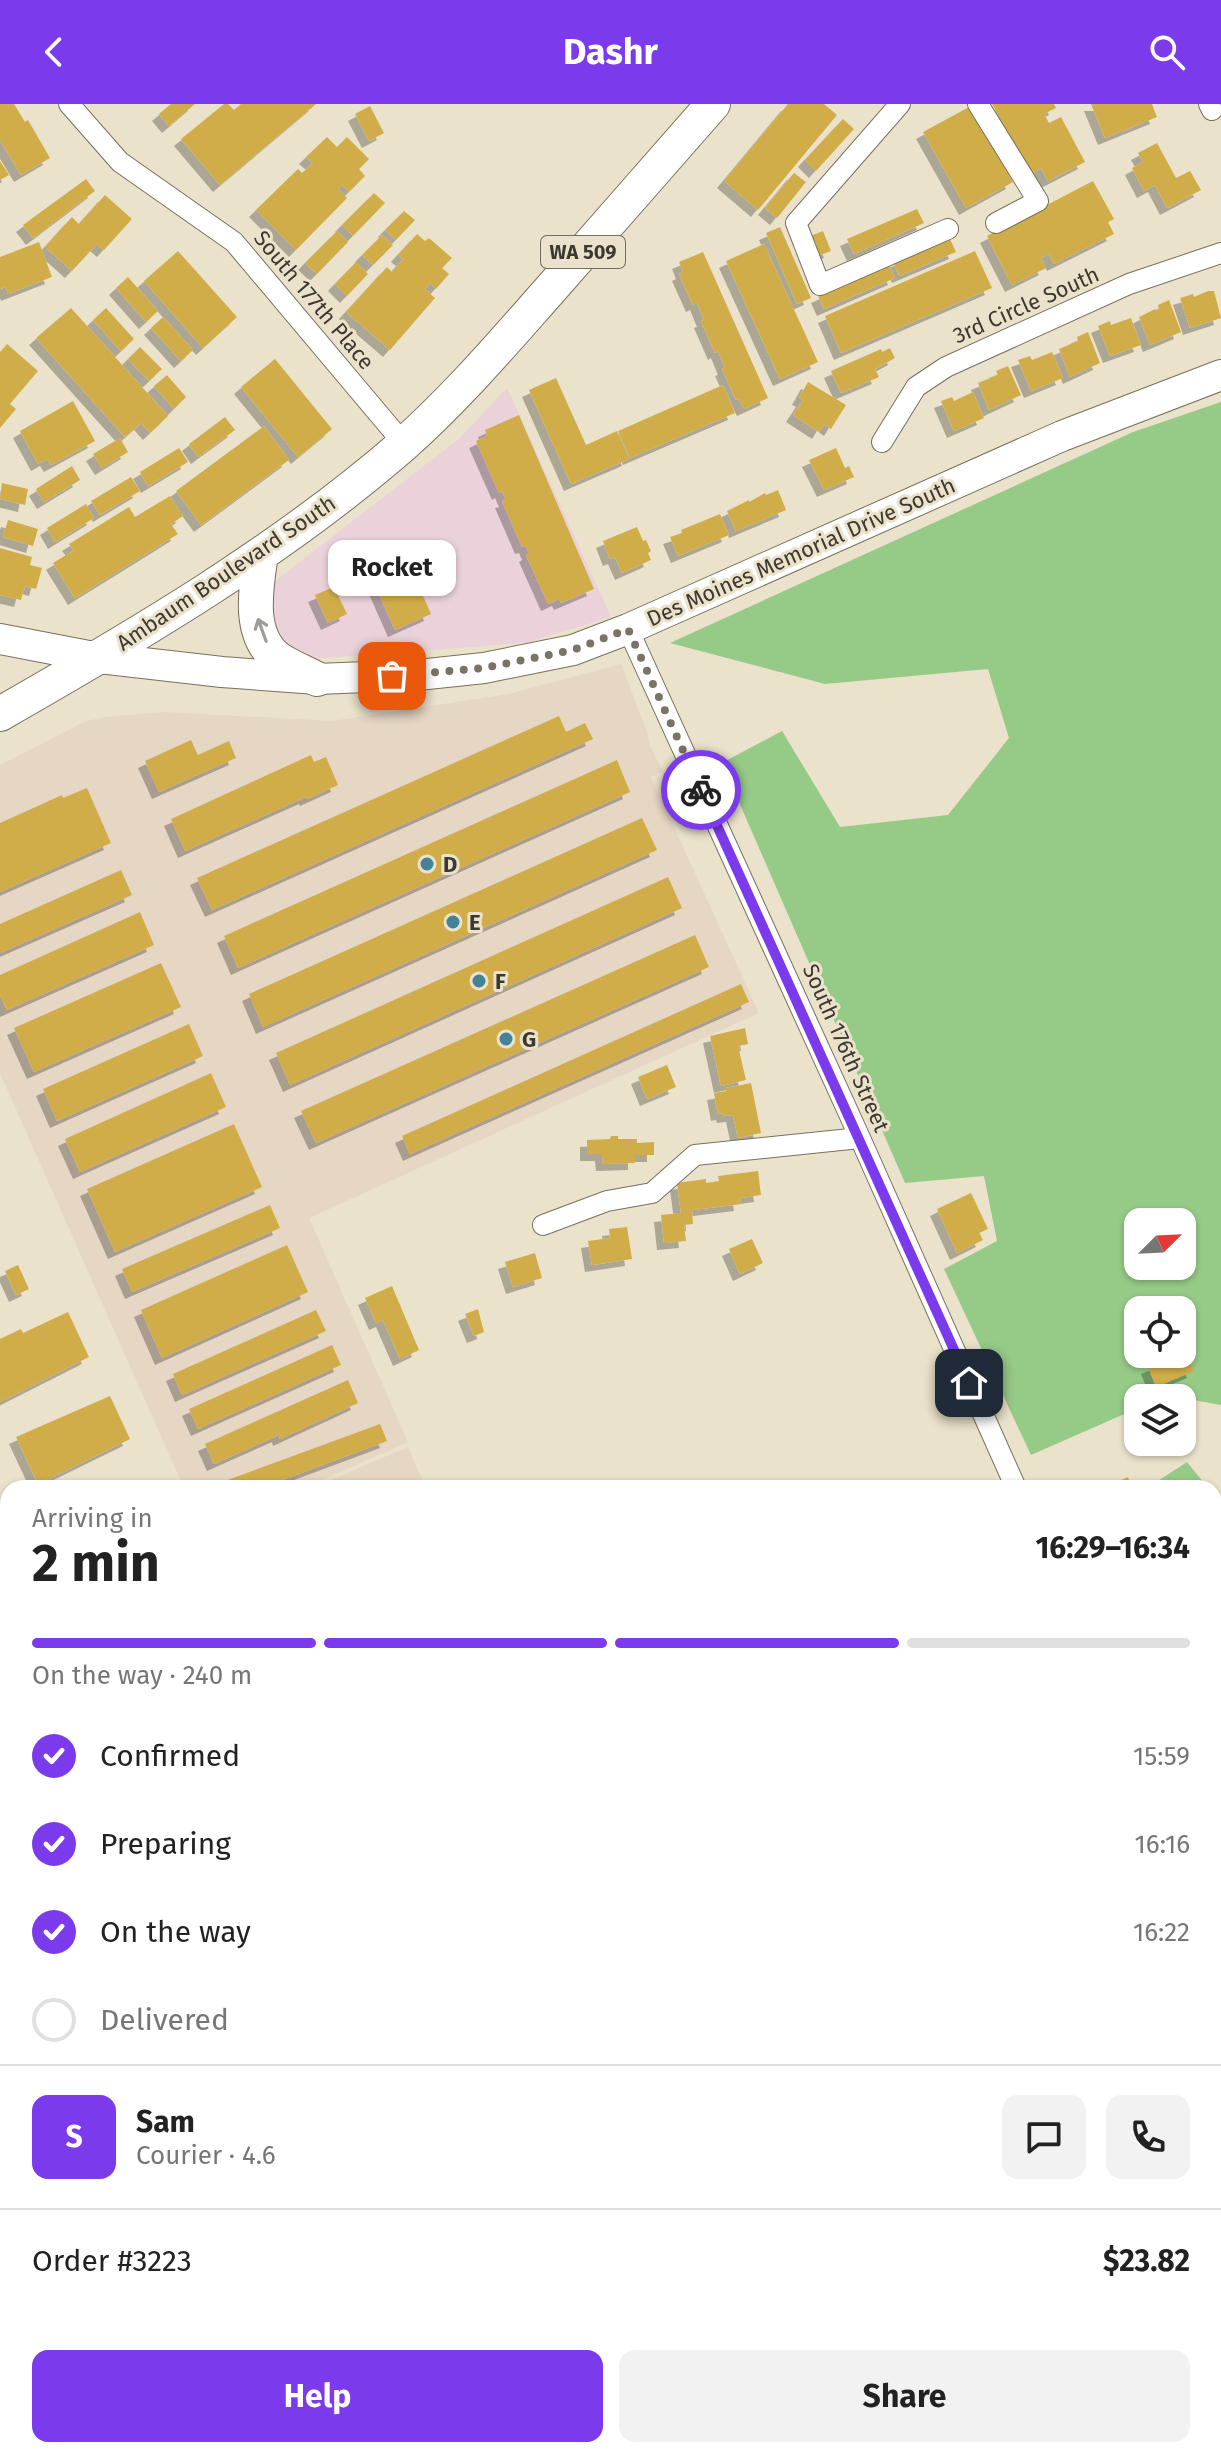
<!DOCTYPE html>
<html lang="en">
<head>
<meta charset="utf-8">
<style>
	body { margin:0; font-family:"Fira Sans",sans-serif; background:#f2f2f2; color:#222; height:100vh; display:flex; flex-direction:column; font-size:30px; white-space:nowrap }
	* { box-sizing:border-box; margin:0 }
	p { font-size:26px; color:#767676 }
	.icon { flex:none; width:44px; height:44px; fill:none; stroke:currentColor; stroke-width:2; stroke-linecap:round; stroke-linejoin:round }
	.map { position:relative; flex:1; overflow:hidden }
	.drawer { position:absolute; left:0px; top:1376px; width:1222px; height:978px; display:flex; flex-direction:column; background:#fff; border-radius:24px 24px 0 0; box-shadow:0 2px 6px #0004 }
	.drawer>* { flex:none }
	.needle { width:52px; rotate:66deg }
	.controls { position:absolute; left:1124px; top:1104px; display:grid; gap:16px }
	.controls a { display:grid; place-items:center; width:72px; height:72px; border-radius:16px; background:#fff; box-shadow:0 2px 6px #0004; font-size:40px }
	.pin { position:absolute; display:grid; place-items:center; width:68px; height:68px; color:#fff; margin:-34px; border-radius:16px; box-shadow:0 4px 12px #0006 }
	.courier { position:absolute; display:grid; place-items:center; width:80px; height:80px; margin:-40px; border:6px solid #7c3aed; border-radius:50%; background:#fff; color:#222; box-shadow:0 2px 10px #0007 }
	.bubble { position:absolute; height:56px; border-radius:16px; background:#fff; box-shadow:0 2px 6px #0004; font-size:26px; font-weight:700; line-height:56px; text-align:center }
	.summary em { font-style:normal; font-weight:700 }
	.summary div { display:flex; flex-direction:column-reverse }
	.summary { display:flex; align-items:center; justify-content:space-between; height:136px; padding:0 32px }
	h1 { font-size:52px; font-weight:700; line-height:60px }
	.bar { display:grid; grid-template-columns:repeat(4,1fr); gap:12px 8px; align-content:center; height:96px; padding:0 32px }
	.bar i { height:10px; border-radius:6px; background:#e0e0e0 }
	.bar .on { background:#7c3aed }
	.bar p { grid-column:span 4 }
	.line { display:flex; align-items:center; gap:20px; padding:0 32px; border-top:2px solid #e0e0e0 }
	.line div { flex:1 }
	.round { display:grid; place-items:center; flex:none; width:84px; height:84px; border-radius:16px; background:#f2f2f2 }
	ol { padding:0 32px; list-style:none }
	li { display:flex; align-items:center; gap:24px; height:88px }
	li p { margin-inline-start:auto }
	li .icon { padding:8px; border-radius:50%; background:#7c3aed; color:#fff; stroke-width:4 }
	li:last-child { color:#767676 }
	li i { width:44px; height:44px; border:4px solid #e0e0e0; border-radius:50% }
	.button { display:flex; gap:16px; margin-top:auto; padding:16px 32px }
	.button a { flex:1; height:92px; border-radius:16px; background:#7c3aed; color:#fff; font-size:32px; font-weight:700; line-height:92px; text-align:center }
	.button a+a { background:#f2f2f2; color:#222 }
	header { display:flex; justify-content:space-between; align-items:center; height:104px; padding:0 32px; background:#7c3aed; color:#fff; font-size:36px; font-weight:700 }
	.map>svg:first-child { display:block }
</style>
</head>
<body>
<header><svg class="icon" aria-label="back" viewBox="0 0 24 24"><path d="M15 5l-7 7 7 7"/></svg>Dashr<svg class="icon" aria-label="search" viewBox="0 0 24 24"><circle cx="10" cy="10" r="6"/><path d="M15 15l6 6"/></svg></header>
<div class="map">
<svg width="1221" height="2353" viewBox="0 0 1221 2353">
	<defs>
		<filter id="shadow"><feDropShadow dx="-7" dy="7" stdDeviation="0" flood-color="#0004"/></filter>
	</defs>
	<rect width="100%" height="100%" fill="#ebe2cb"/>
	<path fill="#ead1da" d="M 507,284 L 611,513 L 525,539 L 310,555 L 283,547 L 266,507 L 275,477 L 460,334 Z"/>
	<path fill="#e6d6c4" d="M 621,560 L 647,628 L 650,642 L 663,667 L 651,673 L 759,909 L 309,1114 L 408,1338 L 304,1384 L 184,1384 L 0,969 L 0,661 L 86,617 L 107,613 L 164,608 L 332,617 L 509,590 Z
		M 408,1343 L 426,1384 L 312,1384 Z
		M 8,1506 L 8,1772 L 0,1754 L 0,1509 Z"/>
	<path fill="#96ca87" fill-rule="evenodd" d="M 1221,298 L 1221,1301 L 1182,1294 L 1138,1294 L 1138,1304 L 1031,1351 L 944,1165 L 997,1137 L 984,1072 L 905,1079 L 722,659 L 782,627 L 840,723 L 948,711 L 1009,634 L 988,565 L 825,580 L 670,539 L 1133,328 ZM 1138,1118 L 1182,1118 L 1182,1162 L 1138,1162 ZM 1138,1206 L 1182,1206 L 1182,1250 L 1138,1250 Z
		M 1187,1358 L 1208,1384 L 1147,1384 Z
		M 1214,1392 L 1221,1401 L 1221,1590 L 1214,1591 Z
		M 1221,2286 L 1221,2353 L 1119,2353 L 1124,2346 L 1214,2346 L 1214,2289 Z"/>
	<path fill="#d1ad4a" filter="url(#shadow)" d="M 0,0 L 14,0 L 25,18 L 28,16 L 50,54 L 21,71 L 0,36 Z
		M 171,0 L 195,0 L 169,22 L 159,10 Z
		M 224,0 L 228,0 L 234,6 L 241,0 L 316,0 L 220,81 L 181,35 Z
		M 788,0 L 824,0 L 837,11 L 758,106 L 724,77 Z
		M 992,0 L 1054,0 L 1056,4 L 1044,10 L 1049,19 L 1061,13 L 1085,58 L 1048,77 L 1041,64 L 1031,70 Z
		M 1091,0 L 1152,0 L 1157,13 L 1105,34 Z
		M 370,2 L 384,29 L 369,37 L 355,10 Z
		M 971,2 L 1013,78 L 966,104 L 923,28 Z
		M 843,15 L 854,25 L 816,67 L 805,56 Z
		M 327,33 L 337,43 L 347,33 L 369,55 L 359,65 L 365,72 L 349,88 L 342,81 L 338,85 L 347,94 L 296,146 L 256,106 L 298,65 L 302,69 L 313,59 L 306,53 Z
		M 1157,39 L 1176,74 L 1190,67 L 1201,86 L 1167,104 L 1155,81 L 1144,87 L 1132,64 L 1143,58 L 1138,49 Z
		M 0,57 L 9,71 L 0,76 Z
		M 794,69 L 806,78 L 777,114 L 765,104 Z
		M 86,75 L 95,87 L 33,134 L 23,121 Z
		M 1093,77 L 1114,115 L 1108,118 L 1114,130 L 1054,160 L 1049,150 L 1041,154 L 1046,164 L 1012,181 L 987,132 Z
		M 374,89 L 385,99 L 353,132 L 342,121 Z
		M 105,91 L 132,115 L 104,146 L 97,140 L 72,167 L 45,143 L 72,113 L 79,120 Z
		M 917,105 L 924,119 L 854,150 L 847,135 Z
		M 404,107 L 415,116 L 396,136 L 385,126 Z
		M 780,123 L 811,194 L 797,200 L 766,129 Z
		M 337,127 L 348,138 L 317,170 L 305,159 Z
		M 823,127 L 831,147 L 818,152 L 810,132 Z
		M 417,130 L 425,137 L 429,134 L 452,154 L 442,164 L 449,170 L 436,185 L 430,179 L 425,185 L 435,194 L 390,246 L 346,208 L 387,163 L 392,168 L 403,155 L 398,151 Z
		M 382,131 L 393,141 L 373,161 L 362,151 Z
		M 950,135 L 956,148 L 899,172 L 893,158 Z
		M 39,138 L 52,173 L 8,190 L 6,183 L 0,185 L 0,153 Z
		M 764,140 L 818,258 L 780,275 L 726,157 Z
		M 178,147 L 237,213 L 203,244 L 144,177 Z
		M 975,147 L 992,184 L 841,249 L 825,212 Z
		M 703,148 L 768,294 L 744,305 L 739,295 L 736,296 L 722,265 L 725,264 L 718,247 L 715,249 L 701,217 L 704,216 L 697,199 L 693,201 L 679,170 L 683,168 L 679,158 Z
		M 356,158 L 368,170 L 347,192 L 335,180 Z
		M 889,161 L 895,174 L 824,205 L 818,192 Z
		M 128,173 L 158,207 L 146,218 L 116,184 Z
		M 1208,187 L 1214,187 L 1221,214 L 1190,224 L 1180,194 L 1193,190 L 1194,193 Z
		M 1169,196 L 1181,228 L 1150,241 L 1139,213 L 1155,205 L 1156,207 L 1159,205 L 1158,201 Z
		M 71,204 L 168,312 L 150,329 L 141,319 L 125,333 L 36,234 Z
		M 106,204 L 134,235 L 121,247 L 93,216 Z
		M 163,213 L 193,246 L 181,257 L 151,224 Z
		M 1131,214 L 1141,241 L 1110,252 L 1098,222 L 1110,217 L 1111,221 Z
		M 1088,228 L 1100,259 L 1070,273 L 1059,245 L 1078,237 L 1077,233 Z
		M 7,240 L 38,267 L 10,300 L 16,305 L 0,324 L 0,248 Z
		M 140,243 L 162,265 L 149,277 L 128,255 Z
		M 890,244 L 895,254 L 875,265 L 879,273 L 841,289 L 831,267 L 881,245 L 882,248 Z
		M 1052,248 L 1063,274 L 1031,287 L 1018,256 L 1030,252 L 1032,256 Z
		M 275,255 L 332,325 L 298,353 L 241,283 Z
		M 1008,262 L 1021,291 L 989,306 L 978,279 L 998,271 L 996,267 Z
		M 167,271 L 186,293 L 174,305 L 154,282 Z
		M 556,274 L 586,341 L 617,327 L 629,355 L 571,380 L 529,286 Z
		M 808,278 L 846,301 L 831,325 L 824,320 L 819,328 L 793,311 L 803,296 L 799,294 Z
		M 723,281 L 735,309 L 630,354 L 618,327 Z
		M 973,288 L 984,314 L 954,327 L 941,297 L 952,293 L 954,297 Z
		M 73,297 L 95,337 L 51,361 L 47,355 L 38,360 L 20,327 Z
		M 519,311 L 594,485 L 561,499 L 559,495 L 548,500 L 526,451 L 529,449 L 526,442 L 522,443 L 502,397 L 506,396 L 502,387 L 499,389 L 476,337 L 487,332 L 485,326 Z
		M 225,313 L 235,326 L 198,353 L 189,340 Z
		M 264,322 L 289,356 L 201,421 L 176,387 Z
		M 120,334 L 128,348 L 102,364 L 93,350 Z
		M 179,344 L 188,358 L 148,382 L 140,368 Z
		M 836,344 L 845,364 L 849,362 L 854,373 L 824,386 L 809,356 Z
		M 72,362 L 80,376 L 44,398 L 36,385 Z
		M 131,373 L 140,387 L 100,411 L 91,397 Z
		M 2,379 L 28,385 L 25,401 L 0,395 Z
		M 778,386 L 786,406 L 736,427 L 727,407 L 749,396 L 749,398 L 765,389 L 766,391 Z
		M 170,392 L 183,412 L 171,420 L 178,430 L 75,494 L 53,459 L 74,446 L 69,440 L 129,403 L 135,413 Z
		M 86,400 L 94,414 L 55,438 L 47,424 Z
		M 720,410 L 729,431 L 678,452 L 670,433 L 682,429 L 681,426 Z
		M 8,416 L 38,425 L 33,442 L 3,433 Z
		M 637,423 L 643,437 L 646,436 L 651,447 L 648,449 L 651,456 L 622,469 L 615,453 L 610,455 L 603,437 Z
		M 0,444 L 32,453 L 30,461 L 42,464 L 36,485 L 25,482 L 21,496 L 0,491 Z
		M 407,456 L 431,510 L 395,526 L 371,472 Z
		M 334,483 L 347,510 L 328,519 L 315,491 Z
		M 559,612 L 566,628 L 585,619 L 593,635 L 212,806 L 197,774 Z
		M 191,636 L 198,651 L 229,637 L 236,654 L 159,688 L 145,657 Z
		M 311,651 L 314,658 L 326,653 L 338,681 L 307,695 L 306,693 L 185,747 L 171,715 Z
		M 617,656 L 630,688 L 238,864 L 224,832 Z
		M 87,684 L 111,739 L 0,788 L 0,719 L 62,691 L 63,694 Z
		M 642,714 L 657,746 L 263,923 L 249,890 Z
		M 121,766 L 132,791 L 0,849 L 0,820 Z
		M 668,773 L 682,804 L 290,981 L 276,949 Z
		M 140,808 L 154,841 L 7,906 L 0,891 L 0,871 Z
		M 695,831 L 709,863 L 316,1039 L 301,1007 Z
		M 161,859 L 181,903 L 34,968 L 14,924 Z
		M 741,880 L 749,898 L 410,1050 L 402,1032 Z
		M 189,920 L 203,952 L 57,1017 L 43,985 Z
		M 745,924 L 748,940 L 738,942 L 746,976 L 721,982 L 710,932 Z
		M 667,961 L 676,983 L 647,995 L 638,973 Z
		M 211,969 L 226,1003 L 80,1068 L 65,1035 Z
		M 751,979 L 761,1029 L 738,1034 L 733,1011 L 724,1012 L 723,1009 L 718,1010 L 714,989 L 726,987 L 726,984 Z
		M 234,1020 L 262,1083 L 115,1148 L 87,1085 Z
		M 611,1032 L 618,1032 L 618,1035 L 637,1035 L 637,1039 L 654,1038 L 654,1051 L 635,1051 L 635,1059 L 603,1060 L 602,1050 L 587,1050 L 587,1036 L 610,1035 Z
		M 758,1067 L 761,1091 L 740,1094 L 741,1100 L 692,1106 L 693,1120 L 684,1121 L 686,1137 L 664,1139 L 661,1111 L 681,1109 L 677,1079 L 706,1075 L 706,1079 L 719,1077 L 718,1072 Z
		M 971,1089 L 988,1125 L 979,1129 L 983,1136 L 957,1149 L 937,1105 Z
		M 270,1101 L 280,1124 L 132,1188 L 122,1165 Z
		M 627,1123 L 632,1155 L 592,1161 L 588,1137 L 610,1134 L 609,1125 Z
		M 752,1135 L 763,1159 L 740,1170 L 729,1145 Z
		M 287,1141 L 308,1188 L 162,1254 L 141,1206 Z
		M 535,1149 L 542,1174 L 513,1183 L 505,1158 Z
		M 18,1161 L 29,1185 L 16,1191 L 5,1167 Z
		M 392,1182 L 419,1246 L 400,1255 L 383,1216 L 376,1219 L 365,1194 Z
		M 478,1205 L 484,1228 L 474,1232 L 465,1210 Z
		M 316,1206 L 326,1227 L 182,1291 L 173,1270 Z
		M 68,1208 L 89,1253 L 0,1298 L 0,1235 L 21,1225 L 23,1229 Z
		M 332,1241 L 341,1261 L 198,1325 L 189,1305 Z
		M 1185,1247 L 1194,1267 L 1156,1283 L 1148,1263 L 1182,1250 Z
		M 348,1276 L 358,1299 L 280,1335 L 279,1331 L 214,1360 L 205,1340 Z
		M 110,1292 L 130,1335 L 38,1380 L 16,1333 Z
		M 380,1320 L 387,1337 L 261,1384 L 215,1384 L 214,1381 Z
		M 1128,1373 L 1132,1384 L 1103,1384 Z
		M 8,1460 L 8,1491 L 0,1494 L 0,1463 Z
		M 1221,1668 L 1221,1720 L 1217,1722 L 1214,1716 L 1214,1671 Z
		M 8,1868 L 8,2029 L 0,2011 L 0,1872 Z
		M 0,2043 L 8,2043 L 8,2097 L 0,2100 Z"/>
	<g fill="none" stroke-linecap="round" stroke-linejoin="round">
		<defs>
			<path id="street" d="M 69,0 L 120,58 L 234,138 L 404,340
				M 900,0 L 796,119 L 820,181 L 948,125
				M 978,0 L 1038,97 L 996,119
				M 1209,0 L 1212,6
				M 882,338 L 916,283 L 946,263 L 1129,180 L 1221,149
				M 628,525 L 860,1034 L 1016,1384
				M 543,1121 L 607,1097 L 652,1089 L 695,1051 L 860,1034
				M 0,1760 L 8,1758
				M 1214,2169 L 1221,2163"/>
			<path id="secondary" d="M 0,535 L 99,554 L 222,568 L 317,575 L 418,571 L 484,564 L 573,546 L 628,525 L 1062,332 L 1221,271"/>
			<path id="primary" d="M 261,450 C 256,483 247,530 277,554 C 288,562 304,568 317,575
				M 0,610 C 140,530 281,447 403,341 C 456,294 502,240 549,187 C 604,125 658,62 713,0"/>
			<path id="highway" d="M 1214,1868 L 1221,1862
				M 1214,1920 L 1221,1914
				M 296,2353 L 321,2346
				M 494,2353 L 510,2346
				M 546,2353 L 562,2346"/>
		</defs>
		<use href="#street" stroke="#78705c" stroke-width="22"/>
		<use href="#secondary" stroke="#78705c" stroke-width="32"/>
		<use href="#primary" stroke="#78705c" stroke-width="36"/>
		<use href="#highway" stroke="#78705c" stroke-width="40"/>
		<use href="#street" stroke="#fff" stroke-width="20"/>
		<use href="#secondary" stroke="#fff" stroke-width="30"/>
		<use href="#primary" stroke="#fff" stroke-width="34"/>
		<use href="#highway" stroke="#fff" stroke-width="38"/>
	</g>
	<defs><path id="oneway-shaft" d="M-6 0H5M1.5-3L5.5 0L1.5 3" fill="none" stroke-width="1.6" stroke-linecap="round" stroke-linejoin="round" transform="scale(2)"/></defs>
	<use stroke="#9e9c98" href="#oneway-shaft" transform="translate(262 526) rotate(-110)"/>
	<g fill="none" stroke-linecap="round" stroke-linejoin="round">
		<path stroke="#797466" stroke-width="8" stroke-dasharray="0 14.4" d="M 392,572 L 484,564 L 573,546 L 628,525 L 701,686"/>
		<path stroke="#7c3aed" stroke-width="10" d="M 701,686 L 969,1279"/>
	</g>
	<g fill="#438297" stroke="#ebe2cb" stroke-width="3">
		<circle cx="427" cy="760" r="8"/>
		<circle cx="453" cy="818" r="8"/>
		<circle cx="479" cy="877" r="8"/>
		<circle cx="506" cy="935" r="8"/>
	</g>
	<g text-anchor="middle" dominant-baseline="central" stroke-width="6" stroke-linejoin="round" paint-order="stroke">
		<rect fill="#ebe2cb" stroke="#706c5e" stroke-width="2" x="541" y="132" width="84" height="32" rx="6"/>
		<g font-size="20" font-weight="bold" fill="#3c3930">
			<text x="583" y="148">WA 509</text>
		</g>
		<g font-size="22" fill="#3c3930" stroke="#ebe2cb">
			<text transform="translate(314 196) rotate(50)">South 177th Place</text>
			<text transform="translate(1026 201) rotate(-24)">3rd Circle South</text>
			<text transform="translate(801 448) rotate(-24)">Des Moines Memorial Drive South</text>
			<text transform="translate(226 469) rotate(-34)">Ambaum Boulevard South</text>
			<text transform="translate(846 944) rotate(66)">South 176th Street</text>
		</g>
		<g font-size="22" font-weight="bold" fill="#3c3930" stroke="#ebe2cb" text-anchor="start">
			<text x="443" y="760">D</text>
			<text x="469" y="818">E</text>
			<text x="495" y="877">F</text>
			<text x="522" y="935">G</text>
		</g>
	</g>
</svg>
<div class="controls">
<a><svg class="needle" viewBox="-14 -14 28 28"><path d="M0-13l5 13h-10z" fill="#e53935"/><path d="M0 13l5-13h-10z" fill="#767676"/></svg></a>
<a><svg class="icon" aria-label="locate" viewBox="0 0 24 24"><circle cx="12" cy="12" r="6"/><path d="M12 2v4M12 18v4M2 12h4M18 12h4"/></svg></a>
<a><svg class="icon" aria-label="layers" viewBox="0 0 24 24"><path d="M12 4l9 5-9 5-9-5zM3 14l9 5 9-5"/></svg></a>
</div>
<div class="pin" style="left:392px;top:572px;background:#ea580c"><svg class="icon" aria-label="bag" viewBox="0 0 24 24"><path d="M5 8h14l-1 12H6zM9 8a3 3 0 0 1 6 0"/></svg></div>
<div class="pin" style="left:969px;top:1279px;background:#1f2937"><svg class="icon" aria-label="home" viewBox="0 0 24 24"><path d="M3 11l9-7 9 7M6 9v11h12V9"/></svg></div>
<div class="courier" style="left:701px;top:686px"><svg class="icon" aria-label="bike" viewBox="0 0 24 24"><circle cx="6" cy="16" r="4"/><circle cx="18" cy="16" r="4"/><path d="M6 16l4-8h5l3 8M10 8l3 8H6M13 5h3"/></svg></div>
<div class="bubble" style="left:328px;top:436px;width:128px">Rocket</div>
<section class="drawer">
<div class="summary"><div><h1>2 min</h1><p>Arriving in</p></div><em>16:29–16:34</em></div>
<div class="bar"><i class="on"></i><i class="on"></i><i class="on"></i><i></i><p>On the way · 240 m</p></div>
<ol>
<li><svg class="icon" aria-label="check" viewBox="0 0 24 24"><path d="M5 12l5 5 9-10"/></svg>Confirmed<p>15:59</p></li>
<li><svg class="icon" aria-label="check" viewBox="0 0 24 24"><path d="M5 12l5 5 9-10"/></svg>Preparing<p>16:16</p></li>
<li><svg class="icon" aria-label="check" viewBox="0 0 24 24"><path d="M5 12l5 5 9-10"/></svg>On the way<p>16:22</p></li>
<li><i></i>Delivered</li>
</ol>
<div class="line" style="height:144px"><b class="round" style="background:#7c3aed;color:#fff">S</b><div><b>Sam</b><p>Courier · 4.6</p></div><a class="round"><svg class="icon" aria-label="chat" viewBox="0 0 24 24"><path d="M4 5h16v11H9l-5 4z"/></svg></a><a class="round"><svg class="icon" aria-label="phone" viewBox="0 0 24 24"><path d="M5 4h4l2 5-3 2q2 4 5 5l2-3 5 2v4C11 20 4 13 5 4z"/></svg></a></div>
<div class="line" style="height:104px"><div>Order #3223</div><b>$23.82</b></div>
<div class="button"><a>Help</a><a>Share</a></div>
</section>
</div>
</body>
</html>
